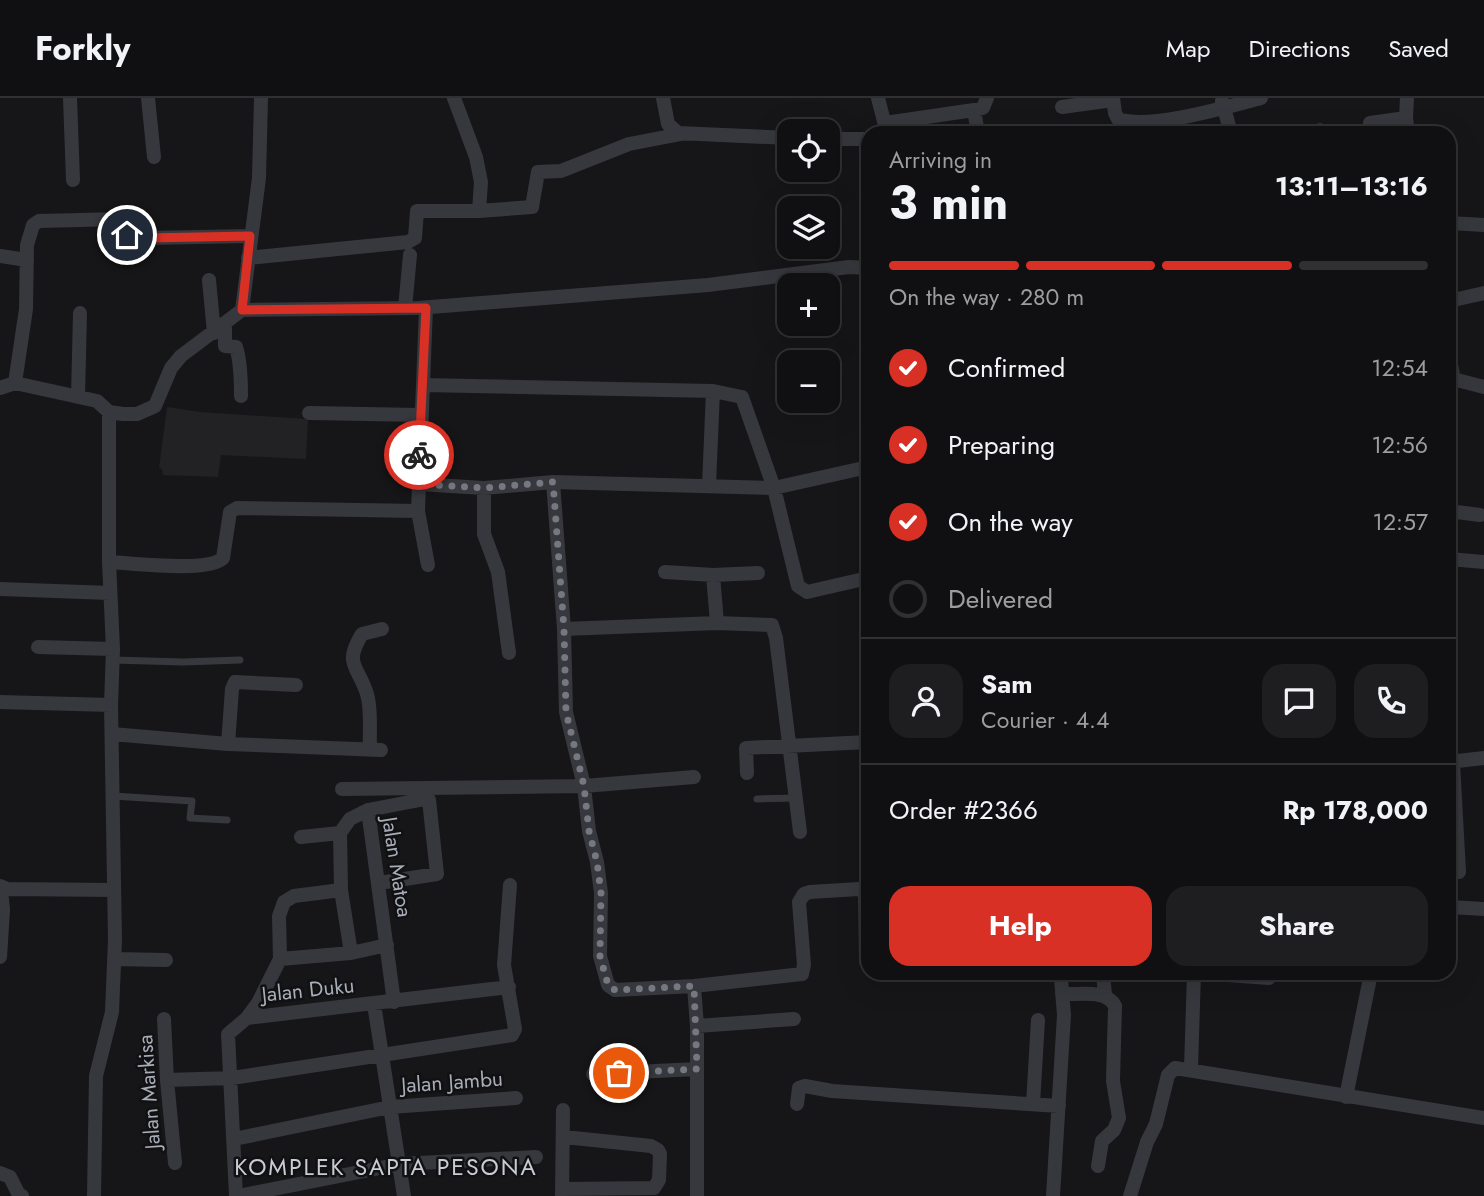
<!DOCTYPE html>
<html lang="en">
<head>
<meta charset="utf-8">
<style>
	body { margin:0; font-family:Jost,sans-serif; background:#1e1e20; color:#f1f3f6; height:100vh; display:flex; flex-direction:column; font-size:26px; white-space:nowrap }
	* { box-sizing:border-box; margin:0 }
	p { font-size:23px; color:#9c9d9f }
	.icon { flex:none; width:38px; height:38px; fill:none; stroke:currentColor; stroke-width:2; stroke-linecap:round; stroke-linejoin:round }
	.map { position:relative; flex:1; overflow:hidden }
	.panel { position:absolute; left:861px; top:28px; width:595px; height:854px; display:flex; flex-direction:column; background:#101012; border-radius:21px; box-shadow:0 7px 28px #0002,0 0 0 2px #303032 }
	.panel>* { flex:none }
	.tools { position:absolute; left:777px; top:21px; display:grid; gap:14px }
	.tools a { display:grid; place-items:center; width:63px; height:63px; border-radius:14px; background:#101012; box-shadow:0 7px 28px #0002,0 0 0 2px #303032; font-size:35px }
	.pin { position:absolute; display:grid; place-items:center; width:60px; height:60px; color:#fff; margin:-30px; border:4px solid #fff; border-radius:50%; box-shadow:0 2px 7px #0007 }
	.courier { position:absolute; display:grid; place-items:center; width:70px; height:70px; margin:-35px; border:5px solid #d93025; border-radius:50%; background:#fff; color:#222; box-shadow:0 2px 9px #0007 }
	.overview em { font-style:normal; font-weight:700 }
	.overview div { display:flex; flex-direction:column-reverse }
	.overview { display:flex; align-items:center; justify-content:space-between; height:119px; padding:0 28px }
	h1 { font-size:46px; font-weight:700; line-height:52px }
	.bar { display:grid; grid-template-columns:repeat(4,1fr); gap:10px 7px; align-content:center; height:84px; padding:0 28px }
	.bar i { height:9px; border-radius:5px; background:#303032 }
	.bar .current { background:#d93025 }
	.bar p { grid-column:span 4 }
	.line { display:flex; align-items:center; gap:18px; padding:0 28px; border-top:2px solid #303032 }
	.line div { flex:1 }
	.round { display:grid; place-items:center; flex:none; width:74px; height:74px; border-radius:21px; background:#1e1e20 }
	ol { padding:0 28px; list-style:none }
	li { display:flex; align-items:center; gap:21px; height:77px }
	li p { margin-inline-start:auto }
	li .icon { padding:7px; border-radius:50%; background:#d93025; color:#fff; stroke-width:4 }
	li:last-child { color:#9c9d9f }
	li i { width:38px; height:38px; border:4px solid #303032; border-radius:50% }
	.action { display:flex; gap:14px; margin-top:auto; padding:14px 28px }
	.action a { flex:1; height:80px; border-radius:21px; background:#d93025; color:#fff; font-size:28px; font-weight:700; line-height:80px; text-align:center }
	.action a+a { background:#1e1e20; color:#f1f3f6 }
	header { display:flex; align-items:center; gap:42px; box-sizing:border-box; height:98px; padding:0 35px; background:#101012; border-bottom:2px solid #303032 }
	header strong { font-size:33px }
	nav { display:flex; gap:38px; margin-inline-start:auto; font-size:24px }
	.map>svg:first-child { display:block }
</style>
</head>
<body>
<header>
<strong>Forkly</strong>
<nav><a>Map</a><a>Directions</a><a>Saved</a></nav>
</header>
<div class="map">
<svg width="1484" height="1098" viewBox="0 0 1484 1098">
	<rect width="100%" height="100%" fill="#161618"/>
	<path fill="#222225" d="M 167,309 L 200,314 L 308,321 L 306,361 L 221,357 L 218,379 L 163,377 L 162,371 L 159,370 Z"/>
	<g fill="none" stroke-linecap="round" stroke-linejoin="round">
		<path stroke="#37383d" stroke-width="7" d="M 112,562 L 183,564 L 240,562
			M 113,698 L 192,703 L 190,720 L 227,722
			M 757,701 L 795,700"/>
		<path stroke="#37383d" stroke-width="14" d="M 70,0 L 73,82
			M 148,0 L 154,59
			M 454,0 L 476,59 L 481,84 L 479,113
			M 663,0 L 668,26 L 678,35 L 789,40
			M 878,0 L 887,35
			M 1113,0 L 1115,15 L 1118,21 C 1151,32 1226,9 1261,0
			M 1407,0 L 1406,20 L 1408,35
			M 1222,3 L 1231,35
			M 1062,9 L 1113,2
			M 974,12 L 978,35
			M 885,25 L 974,12 L 983,10 L 987,0
			M 1370,25 L 1406,20
			M 1312,35 L 1320,32
			M 828,41 L 868,41
			M 1449,125 L 1484,127
			M 0,158 L 27,162
			M 248,160 L 408,144 L 415,140 L 417,113 L 479,113 L 532,109 L 538,74 L 561,73 L 629,46 L 681,36
			M 209,182 L 214,235
			M 1449,203 L 1484,195
			M 405,210 L 410,157
			M 426,210 L 418,413 L 428,467
			M 242,212 L 259,80 L 261,0
			M 225,226 L 225,248 L 236,249 C 240,261 241,285 241,298
			M 1449,256 L 1454,282
			M 1449,280 L 1484,289
			M 15,285 L 26,211 L 27,147 L 33,127 L 39,123 L 121,121 L 127,137 L 147,140 L 250,138
			M 423,287 L 713,293 L 742,299 L 774,390 L 798,488 L 807,494 L 868,480
			M 0,290 L 15,285 L 97,303 L 109,314 L 123,316 L 137,316 L 155,308 L 171,270 L 181,258 L 242,212 L 418,210 L 708,187 L 849,169 L 868,170
			M 78,299 L 80,215
			M 309,315 L 421,317
			M 553,384 L 564,531 L 566,614 L 584,688 L 589,733 L 597,764 L 601,795 L 600,858 L 608,887 L 615,892 L 694,888 L 697,928 L 697,1098
			M 418,386 L 484,390 L 553,384 L 774,390 L 868,369
			M 709,387 L 713,293
			M 484,390 L 484,436 L 498,474 L 509,555
			M 1449,413 L 1480,417
			M 1449,461 L 1484,464
			M 109,464 C 132,465 209,475 223,460 L 230,414 L 237,410 L 418,413
			M 665,474 L 713,477 L 758,475
			M 713,477 L 717,525
			M 0,491 L 110,495
			M 564,531 L 717,525 L 772,527 L 776,540 L 800,734
			M 38,549 L 113,551
			M 0,604 L 111,607
			M 112,636 L 228,646 L 381,652
			M 228,646 L 232,591 L 235,584 L 296,587
			M 370,651 C 369,634 372,612 367,596 C 358,567 343,567 362,536 L 382,531
			M 1449,664 L 1484,660
			M 1453,664 L 1459,774
			M 747,675 L 746,650 L 868,644
			M 342,691 L 584,688 L 694,679
			M 368,712 L 394,904
			M 301,739 L 340,735
			M 0,788 L 7,791 L 114,792
			M 1449,809 L 1484,811
			M 351,855 L 341,792 L 340,735 L 350,721 L 368,712 L 425,701 L 429,702 L 437,776 L 379,785
			M 0,859 L 3,812 L 2,801
			M 114,861 L 166,862
			M 280,861 L 351,855 L 387,847
			M 1103,875 L 1105,897
			M 1201,875 L 1269,880
			M 694,888 L 802,876 L 804,867 L 799,804 L 804,796 L 810,794 L 859,791 L 865,795 L 866,864
			M 1062,896 C 1079,897 1107,891 1115,908 L 1113,983 L 1119,1020 L 1114,1032 L 1102,1043 L 1098,1068
			M 374,906 L 404,1098
			M 247,920 L 509,889
			M 164,921 L 167,982 L 175,1065
			M 697,928 L 794,921
			M 1191,971 L 1194,875
			M 593,976 L 697,971
			M 167,982 L 232,980 L 512,937 L 515,931 L 504,867 L 510,787
			M 1346,999 L 1371,875
			M 797,1006 L 799,990 L 805,988 L 832,993 L 1059,1008
			M 1033,1006 L 1038,922
			M 234,1041 L 390,1009 L 516,1000
			M 0,1075 L 10,1079 L 19,1097 L 22,1098
			M 562,1091 L 654,1090 L 659,1082 L 660,1056 L 658,1052 L 651,1048 L 564,1039
			M 94,1098 L 96,978 L 112,914 L 115,842 L 111,607 L 113,551 L 109,464 L 109,314
			M 236,1098 L 228,936 L 247,920 L 258,905 L 280,861 L 279,818 L 284,804 L 294,798 L 341,792
			M 238,1098 L 400,1066 L 536,1059
			M 562,1098 L 563,1012
			M 1053,1098 L 1064,917 L 1061,881
			M 1130,1098 L 1147,1044 L 1156,1026 L 1168,977 L 1175,970 L 1484,1020"/>
	</g>
	<g fill="none" stroke-linecap="round" stroke-linejoin="round">
		<path stroke="#757880" stroke-width="7" stroke-dasharray="0 12.6" d="M 419,357 L 418,386 L 484,390 L 553,384 L 564,531 L 566,614 L 584,688 L 589,733 L 597,764 L 601,795 L 600,858 L 608,887 L 615,892 L 694,888 L 697,971 L 619,975"/>
		<path stroke="#d93025" stroke-width="9" d="M 127,137 L 147,140 L 250,138 L 242,212 L 426,210 L 419,357"/>
	</g>
	<g text-anchor="middle" dominant-baseline="central" stroke-width="5" stroke-linejoin="round" paint-order="stroke">
		<g font-size="21" fill="#a8adb8" stroke="#111113">
			<text transform="translate(397 769) rotate(81)">Jalan Matoa</text>
			<text transform="translate(308 892) rotate(-6)">Jalan Duku</text>
			<text transform="translate(452 984) rotate(-4)">Jalan Jambu</text>
			<text transform="translate(149 994) rotate(-94)">Jalan Markisa</text>
		</g>
		<g font-size="23" letter-spacing="2" fill="#c9ccd4" stroke="#111113">
			<text x="386" y="1069">KOMPLEK SAPTA PESONA</text>
		</g>
	</g>
</svg>
<div class="tools">
<a><svg class="icon" aria-label="locate" viewBox="0 0 24 24"><circle cx="12" cy="12" r="6"/><path d="M12 2v4M12 18v4M2 12h4M18 12h4"/></svg></a>
<a><svg class="icon" aria-label="layers" viewBox="0 0 24 24"><path d="M12 4l9 5-9 5-9-5zM3 14l9 5 9-5"/></svg></a>
<a>+</a>
<a>−</a>
</div>
<div class="pin" style="left:619px;top:975px;background:#ea580c"><svg class="icon" aria-label="bag" viewBox="0 0 24 24"><path d="M5 8h14l-1 12H6zM9 8a3 3 0 0 1 6 0"/></svg></div>
<div class="pin" style="left:127px;top:137px;background:#1f2937"><svg class="icon" aria-label="home" viewBox="0 0 24 24"><path d="M3 11l9-7 9 7M6 9v11h12V9"/></svg></div>
<div class="courier" style="left:419px;top:357px"><svg class="icon" aria-label="bike" viewBox="0 0 24 24"><circle cx="6" cy="16" r="4"/><circle cx="18" cy="16" r="4"/><path d="M6 16l4-8h5l3 8M10 8l3 8H6M13 5h3"/></svg></div>
<section class="panel">
<div class="overview"><div><h1>3 min</h1><p>Arriving in</p></div><em>13:11–13:16</em></div>
<div class="bar"><i class="current"></i><i class="current"></i><i class="current"></i><i></i><p>On the way · 280 m</p></div>
<ol>
<li><svg class="icon" aria-label="check" viewBox="0 0 24 24"><path d="M5 12l5 5 9-10"/></svg>Confirmed<p>12:54</p></li>
<li><svg class="icon" aria-label="check" viewBox="0 0 24 24"><path d="M5 12l5 5 9-10"/></svg>Preparing<p>12:56</p></li>
<li><svg class="icon" aria-label="check" viewBox="0 0 24 24"><path d="M5 12l5 5 9-10"/></svg>On the way<p>12:57</p></li>
<li><i></i>Delivered</li>
</ol>
<div class="line" style="height:126px"><a class="round"><svg class="icon" aria-label="person" viewBox="0 0 24 24"><circle cx="12" cy="8" r="4"/><path d="M4 21q1-7 8-7t8 7"/></svg></a><div><b>Sam</b><p>Courier · 4.4</p></div><a class="round"><svg class="icon" aria-label="chat" viewBox="0 0 24 24"><path d="M4 5h16v11H9l-5 4z"/></svg></a><a class="round"><svg class="icon" aria-label="phone" viewBox="0 0 24 24"><path d="M5 4h4l2 5-3 2q2 4 5 5l2-3 5 2v4C11 20 4 13 5 4z"/></svg></a></div>
<div class="line" style="height:91px"><div>Order #2366</div><b>Rp 178,000</b></div>
<div class="action"><a>Help</a><a>Share</a></div>
</section>
</div>
</body>
</html>
